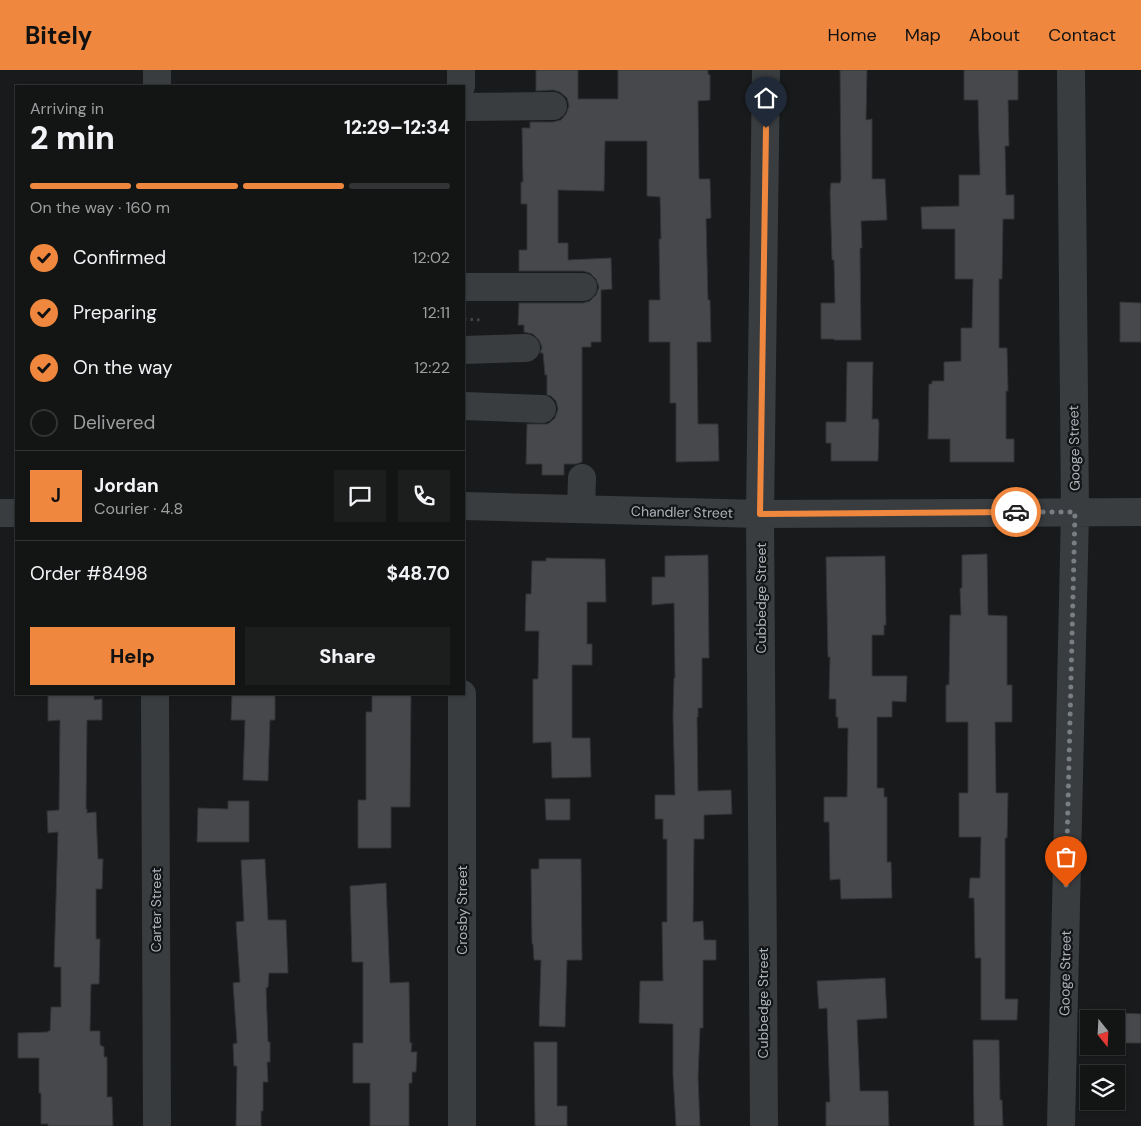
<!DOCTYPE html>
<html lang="en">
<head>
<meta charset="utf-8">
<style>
	body { margin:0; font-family:"DM Sans",sans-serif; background:#1c1d1d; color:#f1f3f6; height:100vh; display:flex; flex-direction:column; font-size:19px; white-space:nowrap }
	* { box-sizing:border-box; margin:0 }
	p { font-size:16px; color:#9d9ea0 }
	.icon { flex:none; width:28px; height:28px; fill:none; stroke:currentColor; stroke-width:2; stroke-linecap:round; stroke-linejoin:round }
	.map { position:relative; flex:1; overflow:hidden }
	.details { position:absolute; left:15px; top:15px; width:450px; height:610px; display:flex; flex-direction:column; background:#131414; border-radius:0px; box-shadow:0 1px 4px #0004,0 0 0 1px #323334 }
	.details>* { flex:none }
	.needle { width:32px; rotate:162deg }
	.controls { position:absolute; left:1080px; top:940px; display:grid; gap:10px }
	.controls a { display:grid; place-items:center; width:45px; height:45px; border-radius:0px; background:#131414; box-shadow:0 1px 4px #0004,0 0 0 1px #323334; font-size:25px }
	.pin { position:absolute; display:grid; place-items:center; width:42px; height:42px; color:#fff; margin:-51px -21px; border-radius:50% 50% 50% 0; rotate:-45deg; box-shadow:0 0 5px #0007 }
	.pin .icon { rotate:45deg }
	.courier { position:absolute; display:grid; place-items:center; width:50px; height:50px; margin:-25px; border:4px solid #ef883e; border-radius:50%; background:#fff; color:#222; box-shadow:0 1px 6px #0007 }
	.head em { font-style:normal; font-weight:800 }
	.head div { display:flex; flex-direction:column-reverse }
	.head { display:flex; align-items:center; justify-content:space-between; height:85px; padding:0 15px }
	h1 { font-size:32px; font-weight:800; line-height:38px }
	.bar { display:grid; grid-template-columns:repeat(4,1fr); gap:8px 5px; align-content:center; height:60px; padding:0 15px }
	.bar i { height:6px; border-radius:4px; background:#323334 }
	.bar .selected { background:#ef883e }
	.bar p { grid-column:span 4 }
	.line { display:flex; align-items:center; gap:12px; padding:0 15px; border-top:1px solid #323334 }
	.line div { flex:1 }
	.round { display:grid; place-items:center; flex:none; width:52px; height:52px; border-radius:0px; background:#1c1d1d }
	ol { padding:0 15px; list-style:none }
	li { display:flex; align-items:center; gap:15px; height:55px }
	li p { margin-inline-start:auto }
	li .icon { padding:5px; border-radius:50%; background:#ef883e; color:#111; stroke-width:4 }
	li:last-child { color:#9d9ea0 }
	li i { width:28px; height:28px; border:2px solid #323334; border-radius:50% }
	.action { display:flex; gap:10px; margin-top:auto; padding:10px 15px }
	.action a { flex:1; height:58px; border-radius:0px; background:#ef883e; color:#111; font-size:20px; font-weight:800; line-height:58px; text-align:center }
	.action a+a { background:#1c1d1d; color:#f1f3f6 }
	header { display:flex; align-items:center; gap:30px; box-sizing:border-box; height:70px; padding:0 25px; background:#ef883e; color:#111 }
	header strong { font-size:24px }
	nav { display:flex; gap:28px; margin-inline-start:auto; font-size:18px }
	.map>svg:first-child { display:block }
</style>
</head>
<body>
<header>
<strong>Bitely</strong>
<nav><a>Home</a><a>Map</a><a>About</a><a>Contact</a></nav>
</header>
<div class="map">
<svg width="1141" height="1056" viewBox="0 0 1141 1056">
	<rect width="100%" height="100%" fill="#191a1b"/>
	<path fill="#46484b" stroke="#333437" d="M 536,0 L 578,0 L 578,29 L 618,29 L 618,0 L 708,0 L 708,4 L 710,5 L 710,30 L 698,31 L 699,109 L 710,109 L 711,148 L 706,149 L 708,230 L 710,230 L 711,272 L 697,272 L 698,354 L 718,354 L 719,391 L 676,392 L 676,333 L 670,333 L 670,272 L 649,272 L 649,230 L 660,230 L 659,169 L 661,169 L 660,127 L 647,126 L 647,71 L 605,71 L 604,121 L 558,120 L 558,173 L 568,173 L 568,190 L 611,188 L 612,219 L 601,220 L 601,272 L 591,272 L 591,277 L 582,277 L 582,392 L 576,394 L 564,394 L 564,405 L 542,405 L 542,394 L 526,394 L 527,354 L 548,354 L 555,348 L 558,339 L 556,331 L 551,326 L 547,325 L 547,305 L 545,305 L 543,283 L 540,283 L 542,277 L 539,270 L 533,264 L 524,262 L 524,255 L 518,255 L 519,233 L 583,233 L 590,231 L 596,225 L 599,217 L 596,209 L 590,203 L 583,201 L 519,201 L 519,180 L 527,180 L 527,134 L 521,134 L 521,112 L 523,112 L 522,58 L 530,58 L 530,52 L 553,52 L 561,50 L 566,44 L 569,36 L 567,28 L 560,22 L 553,20 L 536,21 Z
		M 840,0 L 867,0 L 866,50 L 872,49 L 872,109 L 885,109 L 887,150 L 861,151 L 862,178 L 860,178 L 861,270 L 834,270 L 834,269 L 821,269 L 821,233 L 835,233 L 834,190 L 832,190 L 830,122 L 831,113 L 840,113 L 841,110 Z
		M 964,0 L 1018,0 L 1018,30 L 1008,30 L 1009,76 L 1005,76 L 1006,125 L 1014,125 L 1014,149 L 1003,149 L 1002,209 L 999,209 L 999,278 L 1007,278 L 1008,321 L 1006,321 L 1006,369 L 1014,369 L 1014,392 L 950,392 L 950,369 L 928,369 L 929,314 L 932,314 L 932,311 L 944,311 L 944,292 L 961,291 L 961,258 L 972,258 L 973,209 L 955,209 L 955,159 L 922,159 L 921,137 L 959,136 L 959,105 L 980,105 L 978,30 L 964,30 Z
		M 1120,232 L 1141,233 L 1141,272 L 1120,272 Z
		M 847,292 L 873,292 L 872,349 L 878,349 L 879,353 L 878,391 L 831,391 L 831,373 L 826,373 L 826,352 L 846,352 Z
		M 987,484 L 988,545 L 1007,546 L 1007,615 L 1012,615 L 1012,652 L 995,652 L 996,723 L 1008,723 L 1007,768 L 1005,768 L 1005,929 L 1018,929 L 1017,950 L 981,950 L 981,888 L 975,888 L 974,828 L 969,828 L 970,808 L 980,808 L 981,767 L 959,767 L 959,723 L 968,723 L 968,652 L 946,652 L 946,615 L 949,615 L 950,545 L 961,545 L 960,518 L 962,518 L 962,485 Z
		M 708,485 L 709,588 L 702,588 L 702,638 L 698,638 L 698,647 L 697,647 L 698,721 L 731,720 L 732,744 L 704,745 L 704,769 L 694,769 L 693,852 L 703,851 L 704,870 L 716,870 L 716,890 L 703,890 L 703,958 L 700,958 L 698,1007 L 700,1056 L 676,1056 L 673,1005 L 673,954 L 639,953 L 640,911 L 663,911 L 662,852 L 667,852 L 667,769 L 663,769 L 663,749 L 655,749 L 655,725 L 675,725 L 673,647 L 674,608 L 675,608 L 674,533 L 652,535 L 652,507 L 665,507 L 665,486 Z
		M 885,486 L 886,555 L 884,555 L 884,565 L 872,565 L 872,606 L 907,606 L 906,632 L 892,631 L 892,647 L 877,647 L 877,718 L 884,718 L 884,727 L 887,727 L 887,792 L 891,792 L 892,828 L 841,829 L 840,809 L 830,810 L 829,752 L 824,752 L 824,727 L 847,727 L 848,658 L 838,658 L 838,647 L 836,647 L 836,629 L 829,629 L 830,587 L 828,587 L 826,487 Z
		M 546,488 L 605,489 L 606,532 L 587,532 L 587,574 L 592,574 L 592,595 L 572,595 L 572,668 L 590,668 L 591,707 L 552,708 L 551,672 L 533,673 L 533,609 L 538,609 L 539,561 L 525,561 L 526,524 L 531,524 L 532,491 L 546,491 Z
		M 48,624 L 94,624 L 94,630 L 102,629 L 102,650 L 87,650 L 86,739 L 87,739 L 87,743 L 96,742 L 98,789 L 103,789 L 102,819 L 96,819 L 96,869 L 100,869 L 99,914 L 91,914 L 90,961 L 100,961 L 100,975 L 104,977 L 104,987 L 107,987 L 107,1027 L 112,1027 L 113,1056 L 48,1056 L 48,1054 L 41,1054 L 41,1023 L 39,1023 L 39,988 L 18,988 L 18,963 L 48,962 L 48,961 L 50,961 L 51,937 L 61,937 L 61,897 L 54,897 L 58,762 L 48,763 L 47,741 L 59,740 L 60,650 L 48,651 Z
		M 232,624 L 275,624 L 275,650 L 270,650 L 268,711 L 243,710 L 245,650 L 231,650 Z
		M 372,624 L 411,624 L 410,737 L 391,737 L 391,778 L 358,778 L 358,730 L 366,730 L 366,642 L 372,642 Z
		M 545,729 L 570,729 L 570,750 L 546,750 Z
		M 228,731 L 249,731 L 249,772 L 197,772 L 198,738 L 228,739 Z
		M 265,789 L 268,850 L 286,850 L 288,903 L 269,903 L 268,917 L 266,918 L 268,972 L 270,972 L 270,992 L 267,992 L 268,1012 L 263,1012 L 263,1041 L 261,1041 L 261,1056 L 236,1056 L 237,996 L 234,996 L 233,974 L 237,973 L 233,913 L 240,912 L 236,852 L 244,851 L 241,790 Z
		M 539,789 L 581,789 L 582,890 L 567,890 L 565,957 L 539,956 L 541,890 L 534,890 L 533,874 L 532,874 L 531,799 L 539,799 Z
		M 386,813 L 390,913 L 409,912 L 410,973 L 412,973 L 411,982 L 417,982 L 416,1002 L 412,1002 L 412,1013 L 409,1013 L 409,1056 L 370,1056 L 370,1013 L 353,1013 L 353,973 L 363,973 L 363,892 L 352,892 L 350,816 Z
		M 885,908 L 887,948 L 857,950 L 860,1021 L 888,1021 L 889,1056 L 826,1056 L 826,1032 L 830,1032 L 827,938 L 819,939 L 817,911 Z
		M 1121,943 L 1141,944 L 1141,973 L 1120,973 Z
		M 973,970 L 999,970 L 1000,1030 L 1002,1030 L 1003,1056 L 974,1056 Z
		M 534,972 L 557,972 L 557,1036 L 567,1036 L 567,1056 L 535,1056 Z"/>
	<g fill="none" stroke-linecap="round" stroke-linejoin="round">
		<path stroke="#404447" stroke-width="3" stroke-dasharray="2.5 4" stroke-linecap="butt" d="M 464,249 L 480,250"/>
		<path stroke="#3a3d40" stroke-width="28" d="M 461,0 L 461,16
			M 157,16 L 157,0
			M 464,37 L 553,36
			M 464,217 L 583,217
			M 464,280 L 526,278
			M 464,336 L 542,339
			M 464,436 L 760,444 L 1141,442
			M 581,439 L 582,408
			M 0,443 L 16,443
			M 155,624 L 157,1056
			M 462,1056 L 462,624
			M 764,1056 L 760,444 L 766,0
			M 1061,1056 L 1075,442 L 1071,0"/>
	</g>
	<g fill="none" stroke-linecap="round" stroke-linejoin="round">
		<path stroke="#797e83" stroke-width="5" stroke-dasharray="0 9" d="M 1016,442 L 1075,442 L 1066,817"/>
		<path stroke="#ef883e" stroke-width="6" d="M 766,58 L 760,444 L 1016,442"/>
	</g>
	<g text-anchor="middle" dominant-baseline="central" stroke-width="4.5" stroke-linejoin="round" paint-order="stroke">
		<g font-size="14" fill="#acb4bb" stroke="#141516">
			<text transform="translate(1074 378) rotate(-91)">Googe Street</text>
			<text transform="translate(682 442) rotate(1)">Chandler Street</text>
			<text transform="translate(761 528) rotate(-90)">Cubbedge Street</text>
			<text transform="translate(156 840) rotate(-90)">Carter Street</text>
			<text transform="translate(462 840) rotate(-90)">Crosby Street</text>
			<text transform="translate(1065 903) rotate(-89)">Googe Street</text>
			<text transform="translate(763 933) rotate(-90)">Cubbedge Street</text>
		</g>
	</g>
</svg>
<div class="controls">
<a><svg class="needle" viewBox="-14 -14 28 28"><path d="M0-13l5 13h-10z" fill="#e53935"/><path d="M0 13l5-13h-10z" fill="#9d9ea0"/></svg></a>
<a><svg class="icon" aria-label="layers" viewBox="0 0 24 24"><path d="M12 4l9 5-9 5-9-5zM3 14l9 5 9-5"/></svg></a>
</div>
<div class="pin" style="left:1066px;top:817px;background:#ea580c"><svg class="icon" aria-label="bag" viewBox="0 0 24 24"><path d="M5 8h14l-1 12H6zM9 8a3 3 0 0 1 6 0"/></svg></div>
<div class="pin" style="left:766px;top:58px;background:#1f2937"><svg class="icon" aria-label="home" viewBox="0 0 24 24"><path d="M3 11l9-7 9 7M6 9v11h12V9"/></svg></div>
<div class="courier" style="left:1016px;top:442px"><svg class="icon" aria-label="car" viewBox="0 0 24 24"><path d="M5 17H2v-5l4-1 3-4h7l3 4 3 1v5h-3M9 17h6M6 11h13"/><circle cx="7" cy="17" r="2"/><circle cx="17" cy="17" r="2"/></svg></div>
<section class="details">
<div class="head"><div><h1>2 min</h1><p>Arriving in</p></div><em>12:29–12:34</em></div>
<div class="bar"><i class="selected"></i><i class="selected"></i><i class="selected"></i><i></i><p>On the way · 160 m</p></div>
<ol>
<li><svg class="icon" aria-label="check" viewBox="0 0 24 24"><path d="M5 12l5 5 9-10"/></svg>Confirmed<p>12:02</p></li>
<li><svg class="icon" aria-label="check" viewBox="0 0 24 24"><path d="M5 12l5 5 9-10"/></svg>Preparing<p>12:11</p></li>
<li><svg class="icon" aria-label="check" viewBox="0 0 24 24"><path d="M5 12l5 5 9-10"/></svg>On the way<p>12:22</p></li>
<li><i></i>Delivered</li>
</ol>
<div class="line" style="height:90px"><b class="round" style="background:#ef883e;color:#111">J</b><div><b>Jordan</b><p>Courier · 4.8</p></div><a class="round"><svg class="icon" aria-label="chat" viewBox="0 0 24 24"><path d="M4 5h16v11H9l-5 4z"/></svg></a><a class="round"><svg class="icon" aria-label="phone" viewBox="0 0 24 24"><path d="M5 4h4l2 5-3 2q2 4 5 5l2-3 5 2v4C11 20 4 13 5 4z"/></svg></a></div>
<div class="line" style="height:65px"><div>Order #8498</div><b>$48.70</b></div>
<div class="action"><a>Help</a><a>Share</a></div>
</section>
</div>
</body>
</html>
